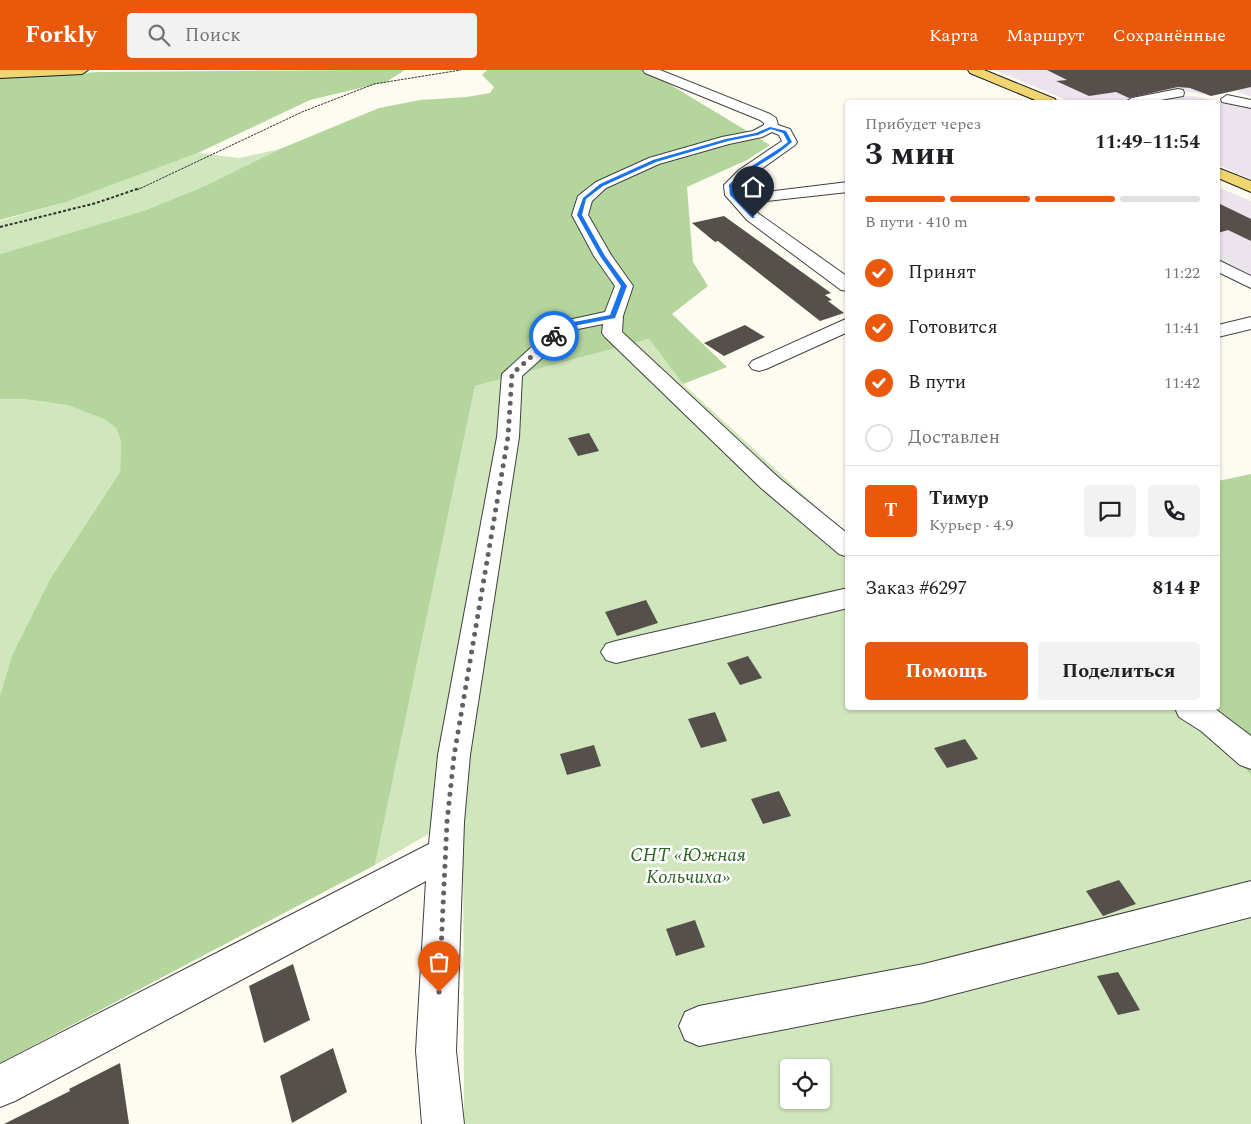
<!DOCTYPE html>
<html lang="ru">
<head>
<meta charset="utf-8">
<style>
	body { margin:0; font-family:Spectral,serif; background:#f2f2f2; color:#202124; height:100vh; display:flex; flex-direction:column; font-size:19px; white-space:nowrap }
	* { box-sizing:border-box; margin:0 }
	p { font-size:16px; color:#757577 }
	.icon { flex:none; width:28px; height:28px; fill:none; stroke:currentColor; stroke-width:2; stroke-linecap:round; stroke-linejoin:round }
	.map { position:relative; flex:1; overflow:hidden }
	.sheet { position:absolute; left:845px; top:30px; width:375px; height:610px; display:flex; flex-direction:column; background:#fff; border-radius:5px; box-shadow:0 1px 4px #0004 }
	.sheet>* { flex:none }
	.controls { position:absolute; left:780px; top:989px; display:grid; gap:10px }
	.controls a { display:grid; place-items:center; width:50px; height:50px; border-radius:5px; background:#fff; box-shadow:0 1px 4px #0004; font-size:25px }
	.pin { position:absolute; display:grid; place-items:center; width:42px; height:42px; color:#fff; margin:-51px -21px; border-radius:50% 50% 50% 0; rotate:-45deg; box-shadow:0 0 5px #0007 }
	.pin .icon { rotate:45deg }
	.courier { position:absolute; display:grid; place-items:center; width:50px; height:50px; margin:-25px; border:4px solid #1a73e8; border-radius:50%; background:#fff; color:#222; box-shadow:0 1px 6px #0007 }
	.overview em { font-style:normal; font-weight:700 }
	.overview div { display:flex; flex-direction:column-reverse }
	.overview { display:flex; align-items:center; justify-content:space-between; height:85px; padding:0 20px }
	h1 { font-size:32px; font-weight:700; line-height:38px }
	.bar { display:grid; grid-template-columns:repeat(4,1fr); gap:8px 5px; align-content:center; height:60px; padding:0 20px }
	.bar i { height:6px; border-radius:4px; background:#e0e0e0 }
	.bar .selected { background:#ea580c }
	.bar p { grid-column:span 4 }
	.line { display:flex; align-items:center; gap:12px; padding:0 20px; border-top:1px solid #e0e0e0 }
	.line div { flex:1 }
	.round { display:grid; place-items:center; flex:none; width:52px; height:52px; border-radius:5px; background:#f2f2f2 }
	ol { padding:0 20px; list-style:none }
	li { display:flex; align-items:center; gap:15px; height:55px }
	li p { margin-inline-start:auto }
	li .icon { padding:5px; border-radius:50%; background:#ea580c; color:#fff; stroke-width:4 }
	li:last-child { color:#757577 }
	li i { width:28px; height:28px; border:2px solid #e0e0e0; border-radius:50% }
	.cta { display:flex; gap:10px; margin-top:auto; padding:10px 20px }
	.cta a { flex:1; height:58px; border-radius:5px; background:#ea580c; color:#fff; font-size:20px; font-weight:700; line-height:58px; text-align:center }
	.cta a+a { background:#f2f2f2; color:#202124 }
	header { display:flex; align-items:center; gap:30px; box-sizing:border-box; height:70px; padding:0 25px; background:#ea580c; color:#fff }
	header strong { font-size:24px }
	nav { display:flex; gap:28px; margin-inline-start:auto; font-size:18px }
	.search { width:350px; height:45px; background:#f2f2f2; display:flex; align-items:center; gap:12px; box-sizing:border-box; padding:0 18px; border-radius:5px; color:#757577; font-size:19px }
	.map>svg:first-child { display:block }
</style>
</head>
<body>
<header>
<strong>Forkly</strong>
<div class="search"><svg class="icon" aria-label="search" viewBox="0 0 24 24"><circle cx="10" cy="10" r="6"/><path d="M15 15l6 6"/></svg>Поиск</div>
<nav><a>Карта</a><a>Маршрут</a><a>Сохранённые</a></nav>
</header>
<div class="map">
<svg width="1251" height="1054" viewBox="0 0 1251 1054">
	<rect width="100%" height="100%" fill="#fefcf1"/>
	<path fill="#ece4ec" d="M 995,0 L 1251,0 L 1251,27 L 1236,21 L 1211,26 L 1178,20 L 1121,32 L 1071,32 Z
		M 1179,26 L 1191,26 L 1251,37 L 1251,109 L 1218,95 L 1218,32 L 1150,32 Z
		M 1218,117 L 1251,131 L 1251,208 L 1218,190 Z"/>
	<path fill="#d0e6bd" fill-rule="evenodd" d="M 280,79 L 207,115 L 146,140 L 0,184 L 0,151 L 66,132 L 198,83 L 239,88 Z
		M 649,269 L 683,314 L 847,465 L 848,638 L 1186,638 L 1251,705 L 1251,1054 L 464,1054 L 463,744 L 375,795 L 475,316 ZM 789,998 L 821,998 L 821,1030 L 789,1030 Z
		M 0,329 L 23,329 L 67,335 L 104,349 L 116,358 L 121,371 L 120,402 L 50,509 L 12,585 L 0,626 Z"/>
	<path fill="#b4d69d" d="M 356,0 L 405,0 L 386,12 L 310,30 L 198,83 L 66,132 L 0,150 L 0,8 L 98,2 Z
		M 487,0 L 646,0 L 770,75 L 747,90 L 687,117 L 693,192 L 708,216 L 672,244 L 727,297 L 683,314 L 649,269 L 475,316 L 375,795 L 0,993 L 0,626 L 12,585 L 50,509 L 120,402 L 121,371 L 116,358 L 104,349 L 67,335 L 23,329 L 0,329 L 0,184 L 146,140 L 207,115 L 280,79 L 379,38 L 420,30 L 467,27 L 490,23 L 494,17 L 482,5 Z
		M 1251,404 L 1251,705 L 1186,638 L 1218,638 L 1218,411 Z"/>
	<path fill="#56504c" d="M 1047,0 L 1251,0 L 1251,17 L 1211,26 L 1190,18 L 1178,17 L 1129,28 L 1116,22 L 1089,26 L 1056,11 L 1067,10 Z
		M 1218,133 L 1251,149 L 1251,171 L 1228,160 L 1218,163 Z
		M 724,146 L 831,223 L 825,225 L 832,230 L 828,231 L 844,243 L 820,251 L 718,171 L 715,172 L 692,153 Z
		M 745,255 L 765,267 L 724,286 L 704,273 Z
		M 589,363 L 599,381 L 578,386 L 568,368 Z
		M 646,530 L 658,553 L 617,566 L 605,542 Z
		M 748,586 L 762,608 L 740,615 L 727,593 Z
		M 715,642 L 727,671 L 701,678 L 688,649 Z
		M 965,669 L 978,689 L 947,698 L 934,678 Z
		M 594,675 L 601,696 L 567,705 L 560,684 Z
		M 779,721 L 791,746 L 763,754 L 751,729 Z
		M 1119,810 L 1136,834 L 1103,846 L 1086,821 Z
		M 695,850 L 705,877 L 676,886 L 666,859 Z
		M 293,894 L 310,950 L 264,973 L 249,916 Z
		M 1118,902 L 1140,940 L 1118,945 L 1097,906 Z
		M 333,978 L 347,1022 L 292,1053 L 280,1006 Z
		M 120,993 L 129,1054 L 4,1054 L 70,1021 L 69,1019 Z"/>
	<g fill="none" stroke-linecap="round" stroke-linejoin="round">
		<defs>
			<path id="minor" d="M 643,0 L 660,0 L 770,44 L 776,48 L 778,55 L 790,59 L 797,72 L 795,75 L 743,112 L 740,116 L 741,125 L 848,112 L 848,122 L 749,133 L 759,144 L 848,207 L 848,221 L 841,220 L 747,150 L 725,125 L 724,115 L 739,100 L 782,71 L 779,65 L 772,62 L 762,67 L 729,74 L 659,94 L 606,118 L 592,131 L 588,145 L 611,185 L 633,216 L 623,246 L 622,262 L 779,408 L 848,464 L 848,487 L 839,484 L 761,418 L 605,267 L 602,263 L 603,254 L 573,260 L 522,306 L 519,367 L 470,685 L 464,752 L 456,981 L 464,1054 L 422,1054 L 416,981 L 426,811 L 15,1031 L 0,1037 L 0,994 L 429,774 L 438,685 L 497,367 L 502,304 L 559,252 L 605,242 L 615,216 L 594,186 L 572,145 L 578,126 L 596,112 L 649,88 L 722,67 L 753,61 L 764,55 L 764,53 L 760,50 L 645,3 Z
				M 1178,19 L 1183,20 L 1184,23 L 1183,26 L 1149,32 L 1125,32 L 1132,28 Z
				M 1227,25 L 1251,30 L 1251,38 L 1222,32 L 1221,29 Z
				M 1218,190 L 1251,206 L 1251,218 L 1218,202 Z
				M 1251,247 L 1251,259 L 1218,267 L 1218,255 Z
				M 848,248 L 848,262 L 766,299 L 759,301 L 752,299 L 749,295 L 752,291 Z
				M 848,518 L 848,538 L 616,593 L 606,590 L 601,582 L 606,574 L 616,571 Z
				M 1175,638 L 1214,638 L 1251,666 L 1251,699 L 1240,695 L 1201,661 L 1179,647 Z
				M 1251,811 L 1251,847 L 924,932 L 699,976 L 685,970 L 679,956 L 685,942 L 699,936 L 924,894 Z"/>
			<path id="major" d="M 0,0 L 88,0 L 82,4 L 0,8 Z
				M 968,0 L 984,0 L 1055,29 L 1057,32 L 1040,32 L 970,3 Z
				M 1218,98 L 1251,111 L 1251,122 L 1218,108 Z"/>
		</defs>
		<use href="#minor" stroke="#414141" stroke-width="2"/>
		<use href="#major" stroke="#1f1f1f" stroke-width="2"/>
		<path stroke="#303030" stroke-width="1" stroke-dasharray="2.5 1" stroke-linecap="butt" d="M 137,120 L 302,42 L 374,14 L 461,0"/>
		<path stroke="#303030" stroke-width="2" stroke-dasharray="3 2" stroke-linecap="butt" d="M 0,157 L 96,133 L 140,118"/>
		<use href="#minor" fill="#fff" fill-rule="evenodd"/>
		<use href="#major" fill="#efd670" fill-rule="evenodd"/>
	</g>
	<path fill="#1a73e8" d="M 770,57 L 786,61 L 792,72 C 774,89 750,97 734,115 L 735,124 L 755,148 L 752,148 L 730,125 L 729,115 C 745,97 769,87 788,72 L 783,63 L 771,59 L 758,65 L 728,71 L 656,92 L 603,116 L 586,129 L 582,145 L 605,186 L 627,216 L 615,248 L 568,257 L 556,267 L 552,267 L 552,265 L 564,254 L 610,245 L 621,216 L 600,186 L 577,145 L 583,128 L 600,114 L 653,90 L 726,69 L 756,63 Z"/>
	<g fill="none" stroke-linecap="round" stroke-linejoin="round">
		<path stroke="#62615d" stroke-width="5" stroke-dasharray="0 9" d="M 439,922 L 447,752 L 454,686 L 508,367 L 512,304 L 554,266"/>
	</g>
	<g text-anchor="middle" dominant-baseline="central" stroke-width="5" stroke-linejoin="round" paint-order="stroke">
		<g font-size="19" font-style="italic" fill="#2d6223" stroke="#fff">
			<text x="688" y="785">СНТ «Южная<tspan x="688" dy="22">Кольчиха»</tspan></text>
		</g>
	</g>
</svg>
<div class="controls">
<a><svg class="icon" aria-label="locate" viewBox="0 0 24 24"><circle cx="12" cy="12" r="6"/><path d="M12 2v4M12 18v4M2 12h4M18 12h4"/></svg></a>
</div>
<div class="pin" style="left:439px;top:922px;background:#ea580c"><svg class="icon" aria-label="bag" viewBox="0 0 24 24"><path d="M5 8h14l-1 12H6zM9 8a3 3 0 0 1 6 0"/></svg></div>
<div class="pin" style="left:753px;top:147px;background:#1f2937"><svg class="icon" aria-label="home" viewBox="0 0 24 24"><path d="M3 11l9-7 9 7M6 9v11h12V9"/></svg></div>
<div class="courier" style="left:554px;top:266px"><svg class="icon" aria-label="bike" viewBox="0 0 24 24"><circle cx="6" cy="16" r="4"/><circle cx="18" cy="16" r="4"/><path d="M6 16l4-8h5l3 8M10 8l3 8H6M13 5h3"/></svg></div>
<section class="sheet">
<div class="overview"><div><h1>3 мин</h1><p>Прибудет через</p></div><em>11:49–11:54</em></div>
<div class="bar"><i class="selected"></i><i class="selected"></i><i class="selected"></i><i></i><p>В пути · 410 m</p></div>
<ol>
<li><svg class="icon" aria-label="check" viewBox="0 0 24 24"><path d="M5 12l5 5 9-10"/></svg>Принят<p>11:22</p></li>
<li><svg class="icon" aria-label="check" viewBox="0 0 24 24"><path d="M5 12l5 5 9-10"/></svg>Готовится<p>11:41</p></li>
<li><svg class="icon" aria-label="check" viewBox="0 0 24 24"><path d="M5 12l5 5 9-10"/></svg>В пути<p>11:42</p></li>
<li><i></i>Доставлен</li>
</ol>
<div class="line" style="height:90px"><b class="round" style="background:#ea580c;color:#fff">Т</b><div><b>Тимур</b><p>Курьер · 4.9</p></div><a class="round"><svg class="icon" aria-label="chat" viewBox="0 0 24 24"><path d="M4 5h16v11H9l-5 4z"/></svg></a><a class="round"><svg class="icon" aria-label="phone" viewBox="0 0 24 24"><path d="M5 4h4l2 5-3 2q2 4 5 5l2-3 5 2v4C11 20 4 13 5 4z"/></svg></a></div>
<div class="line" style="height:65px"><div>Заказ #6297</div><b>814 ₽</b></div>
<div class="cta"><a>Помощь</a><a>Поделиться</a></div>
</section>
</div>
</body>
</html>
